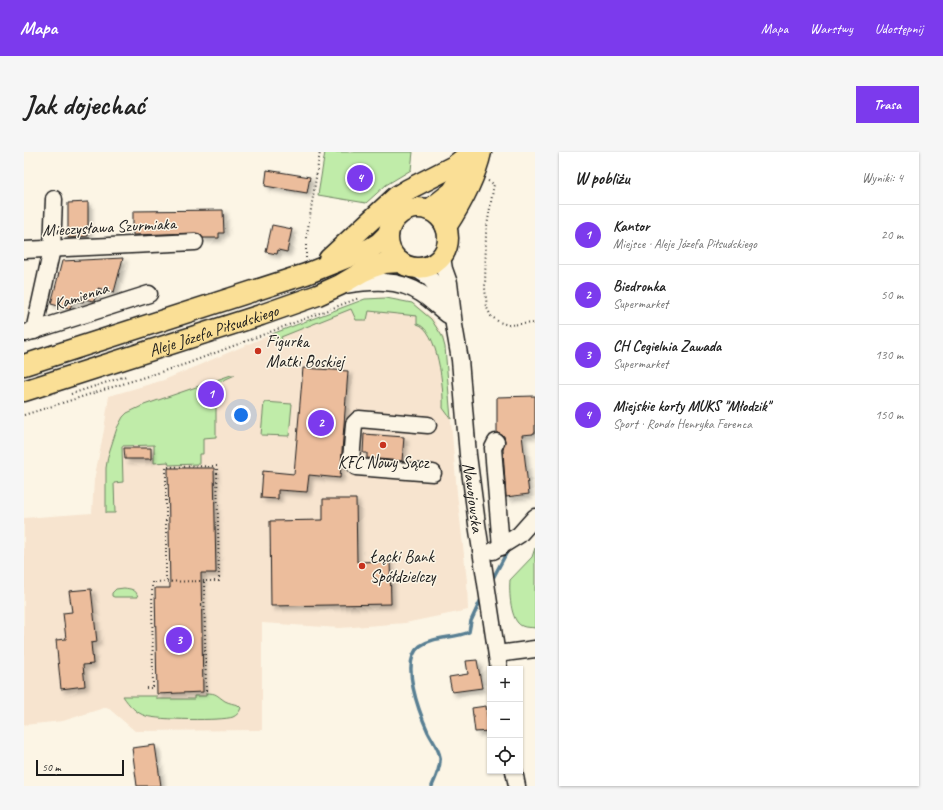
<!DOCTYPE html>
<html lang="pl">
<head>
<meta charset="utf-8">
<style>
	body { margin:0; font-family:Caveat,sans-serif; background:#f6f6f6; color:#222 }
	.controls { position:absolute; right:12px; bottom:12px; display:grid; overflow:hidden; border-radius:0px; box-shadow:0 1px 3px #0004 }
	.controls button { width:36px; height:36px; display:grid; place-items:center; padding:0; border:0; border-bottom:1px solid #e0e0e0; background:#fff; color:#222; font:20px sans-serif }
	.scale { position:absolute; left:12px; bottom:10px; width:88px; box-sizing:border-box; padding-left:4px; border:2px solid #1c1c1c; border-top:0; font-size:11px; line-height:14px; white-space:nowrap; color:#1c1c1c; -webkit-text-stroke:3px #fcf5e5; paint-order:stroke }
	.you { position:absolute; left:217px; top:263px; width:14px; height:14px; margin:-10px; border:3px solid #fff; border-radius:50%; background:#1a73e8; box-shadow:0 0 0 6px #1a73e833 }
	.badge { display:grid; place-items:center; width:26px; height:26px; border-radius:50%; background:#7c3aed; color:#fff; font-size:13px; font-weight:700 }
	.pin { position:absolute; translate:-50% -50%; border:2px solid #fff; box-shadow:0 1px 4px #0006 }
	.list { margin:0; padding:0; list-style:none }
	h2 { display:flex; justify-content:space-between; align-items:center; height:52px; margin:0; padding:0 16px; font-size:17px }
	h2 small { font-size:13px; font-weight:400; color:#767676 }
	.list li { display:grid; grid-template-columns:26px 1fr auto; gap:12px; align-items:center; box-sizing:border-box; height:60px; padding:0 16px; border-top:1px solid #e0e0e0 }
	.list b { display:block; font-size:15px; white-space:nowrap }
	.list p { margin:0; font-size:13px; white-space:nowrap; color:#767676 }
	.list em { font-size:13px; font-style:normal; color:#767676 }
	.icon { flex:none; width:22px; height:22px; fill:none; stroke:currentColor; stroke-width:2; stroke-linecap:round; stroke-linejoin:round }
	.map { position:relative; flex:none; width:511px; height:634px; overflow:hidden; border-radius:0px }
	header { display:flex; align-items:center; gap:24px; box-sizing:border-box; height:56px; padding:0 20px; background:#7c3aed; color:#fff }
	header strong { font-size:19px }
	nav { display:flex; gap:22px; margin-inline-start:auto; font-size:14px }
	.intro { display:flex; align-items:center; justify-content:space-between; box-sizing:border-box; height:96px; padding:0 24px }
	h1 { margin:0; font-size:28px }
	.button { padding:10px 18px; border-radius:0px; background:#7c3aed; color:#fff; font-size:14px; font-weight:700 }
	main { display:flex; gap:24px; padding:0 24px }
	aside { flex:1; background:#fff; border-radius:0px; box-shadow:0 1px 3px #0004 }
	.map>svg:first-child { display:block }
</style>
</head>
<body>
<header>
<strong>Mapa</strong>
<nav><a>Mapa</a><a>Warstwy</a><a>Udostępnij</a></nav>
</header>
<div class="intro"><h1>Jak dojechać</h1><a class="button">Trasa</a></div>
<main>
<div class="map">
<svg width="511" height="634" viewBox="0 0 511 634">
	<defs>
		<filter id="shadow"><feDropShadow dx="3.5" dy="3.5" stdDeviation="2" flood-color="#0004"/></filter>
	</defs>
	<rect width="100%" height="100%" fill="#fcf5e5"/>
	<filter id="ink" filterUnits="userSpaceOnUse"><feTurbulence type="fractalNoise" baseFrequency=".025" numOctaves="2"/><feDisplacementMap in="SourceGraphic" scale="8" xChannelSelector="R" yChannelSelector="G"/><feConvolveMatrix kernelMatrix="1 2 1 2 8 2 1 2 1" color-interpolation-filters="sRGB"/></filter>
	<g filter="url(#ink)">
		<path fill="#f7e4cf" d="M356 145 389 151 409 166 420 186 433 341 443 429 444 458 381 471 316 476 238 471V578L111 579 83 555 39 569 0 573V366L68 361 70 328 80 278 85 244 140 228 248 182 325 153Z"/>
		<path fill="#c0eca9" stroke="#6e8462" d="M301 0H389L387 18 362 33 342 51 294 43Z
			M362 146 388 151 407 167 418 184 421 195 427 267 419 256C420 237 414 177 393 172V164L345 159 343 168H332L327 157 257 185 260 193H254L250 188 248 182 341 147Z
			M207 223H211L193 231 191 236H180V249H192V285L179 286V302H175V312L145 313 144 310 130 311V293L98 294 99 330 90 331 91 361H82V316L84 304 93 276 99 265 103 261 120 253Z
			M240 250 268 252 265 284 237 283Z
			M511 396V476C507 475 502 476 498 474 486 469 485 439 486 428L508 405Z
			M100 436C107 437 112 437 114 445H90L88 444V441L92 437Z
			M182 541C193 541 192 543 201 549 205 551 210 552 214 553L217 556C215 561 213 563 209 565 198 569 133 568 122 564 112 561 105 553 99 544H133V547H170V544H182Z"/>
		<g fill="none" stroke-linecap="round" stroke-linejoin="round">
			<path stroke="#597f93" stroke-width="3.5" d="M468 428 484 398
				M408 634C412 625 417 614 416 605 415 597 408 588 404 580 396 562 375 509 396 494 410 484 429 487 445 480L447 469 458 445"/>
		</g>
		<path fill="#ecbd9c" stroke="#1c1c1c" filter="url(#shadow)" d="M243 18 286 25 283 41 241 34Z
			M64 50V84L44 86V51Z
			M199 58 200 81H195V86H179L176 82 171 81 109 83V59Z
			M248 73 268 77 263 100 254 98 253 102 242 100Z
			M99 106 90 140 74 136 70 149 60 147 59 150 49 148 46 157 27 152 38 109Z
			M279 216 324 219 316 326 285 323 283 340 254 338V347L237 346 239 319 270 322Z
			M182 236 192 237V248H182Z
			M511 244V281H509V282L498 283 505 342 482 345 479 298 481 289 480 284 473 281V245Z
			M340 282 380 285 378 309 343 306V301H339Z
			M100 296H127V307H101Z
			M144 316H190L192 421H177L179 540 133 542 131 436H146Z
			M299 347H332L333 410 366 409 367 452 247 454 246 369 299 368Z
			M67 437 73 490 67 491 69 512 59 513 61 534 37 537 32 488 42 487 39 461 48 460 45 439Z
			M453 508 458 536 428 540 425 525 444 522 442 509Z
			M462 554 465 579 451 580 448 556Z
			M131 593 137 634H113L108 596Z"/>
		<g fill="none" stroke-linecap="round" stroke-linejoin="round">
			<g stroke="#1c1c1c" stroke-width="19">
				<g id="minor">
					<path d="M0 98 171 90"/>
					<path id="s1" d="M418 105 420 117 425 131 430 173 436 208 444 303 453 372 475 517"/>
					<path d="M390 116C413 127 415 139 423 161"/>
					<path d="M320 133C347 129 374 126 398 142 407 148 415 156 424 163"/>
					<path d="M10 179 28 97 30 47"/>
					<path d="M2 181 125 142"/>
					<path d="M404 273 335 267 330 272 327 309 332 315 409 321"/>
					<path d="M472 290 469 296 477 395"/>
					<path d="M469 399 495 383 511 365"/>
					<path d="M473 502 511 497"/>
					<path d="M490 619 493 634"/>
				</g>
			</g>
			<g stroke="#1c1c1c" stroke-width="23">
				<g id="major">
					<circle cx="394" cy="86" r="30"/>
					<path d="M405 58 428 40 441 21"/>
					<path d="M422 75C437 52 451 27 457 0"/>
					<path d="M305 107 373 44 383 38 430 14 448 0"/>
					<path d="M0 213 282 122 347 96 355 91 364 82"/>
					<path id="s2" d="M0 239 237 163 294 143 316 133 338 120 349 115 361 111 376 110"/>
				</g>
			</g>
			<path stroke="#1c1c1c" stroke-width="2" stroke-dasharray="1 3" stroke-linecap="butt" d="M464 29 470 32 462 80 461 136 463 156 467 164 475 170 484 173 511 171
				M282 106V89L296 0
				M47 242 102 224
				M0 263 162 212 335 146
				M142 429V315L193 314 195 429H180L182 539
				M122 536H129L128 430 180 429"/>
			<use href="#minor" stroke="#fcf5e5" stroke-width="16"/>
			<use href="#major" stroke="#fadf96" stroke-width="20"/>
		</g>
	</g>
	<g fill="#c8321e" stroke="#fcf5e5" stroke-width="1.5">
		<circle cx="234" cy="199" r="4"/>
		<circle cx="359" cy="293" r="4"/>
		<circle cx="338" cy="414" r="4"/>
	</g>
	<g text-anchor="middle" dominant-baseline="central" stroke-width="3" stroke-linejoin="round" paint-order="stroke">
		<g font-size="17" fill="#1c1c1c" stroke="#fcf5e5">
			<text transform="translate(85 75) rotate(-3)">Mieczysława Szurmiaka</text>
			<text transform="translate(57 144) rotate(-18)">Kamienna</text>
			<text stroke="none"><textPath href="#s2" startOffset="199">Aleje Józefa Piłsudskiego</textPath></text>
			<text stroke="none"><textPath href="#s1" startOffset="243">Nawojowska</textPath></text>
		</g>
		<g font-size="17" fill="#1c1c1c" stroke="#fcf5e5" text-anchor="start">
			<text x="242" y="189">Figurka<tspan x="242" dy="20">Matki Boskiej</tspan></text>
			<text x="359" y="310" text-anchor="middle">KFC Nowy Sącz</text>
			<text x="346" y="404">Łącki Bank<tspan x="346" dy="20">Spółdzielczy</tspan></text>
		</g>
	</g>
</svg>
<div class="controls">
<button>+</button>
<button>−</button>
<button><svg class="icon" aria-label="locate" viewBox="0 0 24 24"><circle cx="12" cy="12" r="6"/><path d="M12 2v4M12 18v4M2 12h4M18 12h4"/></svg></button>
</div>
<div class="scale">50 m</div>
<div class="you"></div>
<div class="pin badge" style="left:187px;top:242px">1</div>
<div class="pin badge" style="left:297px;top:271px">2</div>
<div class="pin badge" style="left:155px;top:488px">3</div>
<div class="pin badge" style="left:336px;top:26px">4</div>
</div>
<aside>
<h2>W pobliżu<small>Wyniki: 4</small></h2>
<ul class="list">
<li><span class="badge">1</span><div><b>Kantor</b><p>Miejsce · Aleje Józefa Piłsudskiego</p></div><em>20 m</em></li>
<li><span class="badge">2</span><div><b>Biedronka</b><p>Supermarket</p></div><em>50 m</em></li>
<li><span class="badge">3</span><div><b>CH Cegielnia Zawada</b><p>Supermarket</p></div><em>130 m</em></li>
<li><span class="badge">4</span><div><b>Miejskie korty MUKS &quot;Młodzik&quot;</b><p>Sport · Rondo Henryka Ferenca</p></div><em>150 m</em></li>
</ul>
</aside>
</main>
</body>
</html>
